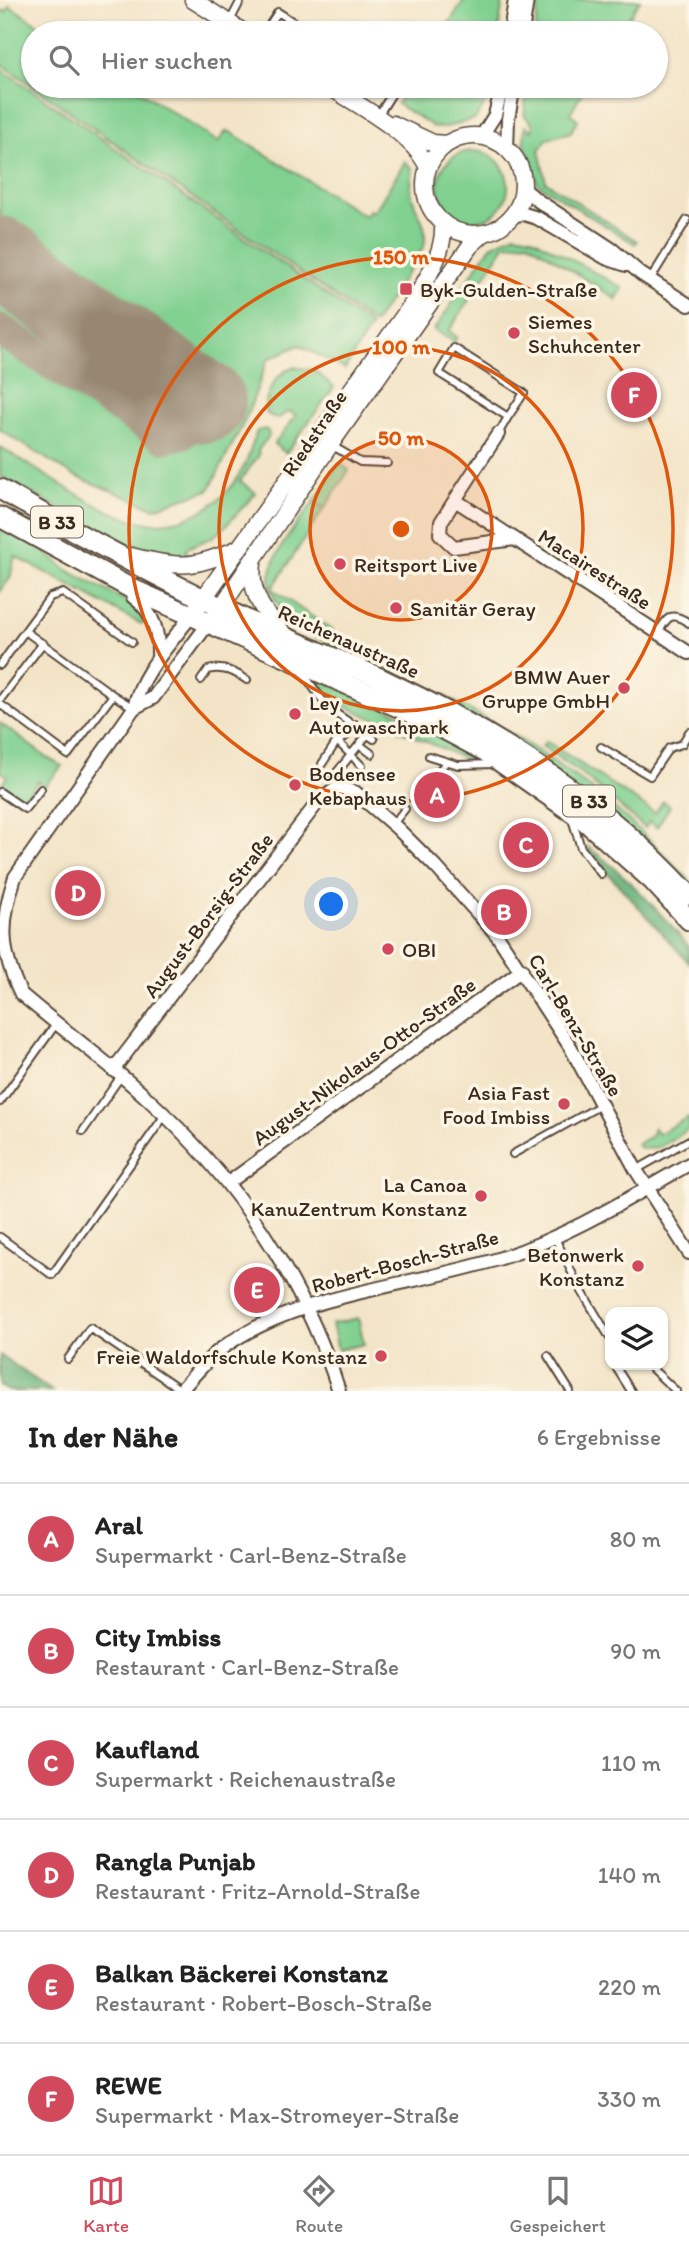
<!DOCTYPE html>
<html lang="de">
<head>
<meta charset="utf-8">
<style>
	body { margin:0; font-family:Itim,sans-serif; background:#f6f6f6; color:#222 }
	.controls { position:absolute; right:21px; bottom:21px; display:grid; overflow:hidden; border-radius:14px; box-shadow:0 2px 5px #0004 }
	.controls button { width:63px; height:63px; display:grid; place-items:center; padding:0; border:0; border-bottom:2px solid #e0e0e0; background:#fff; color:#222; font:35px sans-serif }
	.you { position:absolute; left:332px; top:905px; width:24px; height:24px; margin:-18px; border:5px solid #fff; border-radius:50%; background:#1a73e8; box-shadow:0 0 0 10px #1a73e833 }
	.badge { display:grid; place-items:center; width:46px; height:46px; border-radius:50%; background:#d1495b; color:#fff; font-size:23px; font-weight:700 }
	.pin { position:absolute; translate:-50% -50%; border:4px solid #fff; box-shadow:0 2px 7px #0006 }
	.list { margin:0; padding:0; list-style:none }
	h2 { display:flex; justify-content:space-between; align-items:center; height:91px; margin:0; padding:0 28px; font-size:30px }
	h2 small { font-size:23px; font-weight:400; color:#767676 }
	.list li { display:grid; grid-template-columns:46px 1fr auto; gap:21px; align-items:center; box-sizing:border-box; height:112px; padding:0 28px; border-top:2px solid #e0e0e0 }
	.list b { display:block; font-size:26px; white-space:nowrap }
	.list p { margin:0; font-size:23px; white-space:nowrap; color:#767676 }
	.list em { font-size:23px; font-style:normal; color:#767676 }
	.icon { flex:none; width:38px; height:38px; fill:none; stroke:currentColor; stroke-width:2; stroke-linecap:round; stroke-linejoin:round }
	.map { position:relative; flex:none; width:689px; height:1391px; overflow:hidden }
	.search { position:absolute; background:#fff; box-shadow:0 2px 5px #0004; left:21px; right:21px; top:21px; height:77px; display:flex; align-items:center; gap:18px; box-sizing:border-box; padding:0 24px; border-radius:38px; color:#767676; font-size:26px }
	.sheet { height:763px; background:#fff }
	nav { display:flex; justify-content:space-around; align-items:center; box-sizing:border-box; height:98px; border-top:2px solid #e0e0e0; background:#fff; font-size:19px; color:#767676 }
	nav a { display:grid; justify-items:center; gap:4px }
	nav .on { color:#d1495b }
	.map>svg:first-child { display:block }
</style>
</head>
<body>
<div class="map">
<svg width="689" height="1391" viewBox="0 0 689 1391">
	<rect width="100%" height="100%" fill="#fcf5e5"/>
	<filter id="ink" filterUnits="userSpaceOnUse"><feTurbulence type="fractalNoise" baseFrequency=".0143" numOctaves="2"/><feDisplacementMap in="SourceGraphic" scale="14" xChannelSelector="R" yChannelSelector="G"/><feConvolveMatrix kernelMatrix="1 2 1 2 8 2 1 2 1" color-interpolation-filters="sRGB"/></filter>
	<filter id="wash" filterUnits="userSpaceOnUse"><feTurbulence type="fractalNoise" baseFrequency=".00686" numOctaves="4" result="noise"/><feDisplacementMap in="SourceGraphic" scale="28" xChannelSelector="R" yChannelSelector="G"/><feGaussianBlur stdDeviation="1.57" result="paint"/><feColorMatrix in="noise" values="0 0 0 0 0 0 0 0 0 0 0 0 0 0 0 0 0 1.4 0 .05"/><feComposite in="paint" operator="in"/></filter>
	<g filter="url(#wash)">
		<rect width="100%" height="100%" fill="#f3e4c7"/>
		<path fill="#80d090" stroke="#5e7d57" stroke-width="2" d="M464 0H503L498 33H443Z
			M539 0H640L619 33H535Z
			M10 6 51 33H33V86H132L218 142 226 131 230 132 365 216 370 210 374 212 405 162 413 169C412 177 410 185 411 192 415 215 429 220 424 246L374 324 0 63V9L6 12Z
			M0 68 371 326 345 369 299 345 268 359 246 418 209 490 154 508 75 476 0 430Z
			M409 86H489L482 109 475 119 443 128 434 127 397 104Z
			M528 86H586L570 113 578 120 571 132 547 139 539 150 546 182 637 241 635 244 538 184 524 142 525 126 532 131 533 124 524 115Z
			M438 186a35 35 0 1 1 70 0a35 35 0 1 1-70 0Z
			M515 234 531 237 623 288 616 299 528 242 505 245 449 331 457 337 454 342 434 330 491 246Z
			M293 367 314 370 334 387 286 453 274 444 296 416 289 411 277 419 266 413C263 394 276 374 293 367Z
			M264 429 268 431 269 436 258 450 259 455 240 481 256 493 222 530 211 538 187 548 185 560 144 554 0 476V447C38 469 97 512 138 521 175 529 215 511 236 480 247 464 251 448 257 431Z
			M340 463 349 470 325 508 314 501Z
			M313 503 323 510 272 589 333 631 332 634C317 627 300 622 287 612 244 581 293 531 313 503Z
			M0 526 41 549 67 570 132 604 148 621 141 624 15 556 10 578 0 592Z
			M263 599C274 604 280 616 292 622 393 669 497 717 586 785 623 813 656 846 689 879V884L409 684 376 664 287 624 279 618Z
			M315 677 397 713 481 759 468 760 326 698Z
			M0 723 46 757 62 766 45 786 38 781 25 797 13 796 0 787 7 776 0 771Z
			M546 741 655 813 663 801 670 806 657 827 649 822 645 828 582 774 542 746Z
			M689 1117V1129C674 1138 657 1154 639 1147L637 1144 651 1136 654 1128 658 1134Z
			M358 1318 364 1344 338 1350 332 1324Z"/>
		<path fill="#68b27a" stroke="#526e4c" stroke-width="2" d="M588 847C626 874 659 911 689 947V963L604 869 602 870 592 859Z
			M0 1355 52 1391H9L0 1386Z"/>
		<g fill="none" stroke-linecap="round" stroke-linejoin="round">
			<path stroke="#978772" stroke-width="33" d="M0 330 164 437 182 433 205 402"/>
			<path stroke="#978772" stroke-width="82" d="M0 257 205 402"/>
		</g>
	</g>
	<g filter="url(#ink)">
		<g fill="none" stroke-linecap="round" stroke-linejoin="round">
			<g stroke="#574637" stroke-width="10">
				<path id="service" d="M229 23 241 0
					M264 33 278 12 310 33
					M378 116 396 87 393 86
					M650 280 687 220
					M498 434 508 417 439 373 454 348 524 393 508 417
					M331 445 360 462 387 463
					M658 633C668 616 671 611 689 623
					M0 665 50 597 63 593 132 642
					M303 673 328 708 374 739
					M201 680 208 670C223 666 235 672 247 680
					M113 695 134 708
					M0 700 43 643
					M0 704 68 755 113 695 25 631
					M337 741 362 766
					M360 745 372 754
					M601 747 650 776 669 748 682 744 689 732
					M429 756 458 765 494 764
					M322 764 337 741 345 737 355 724
					M439 771 446 762
					M333 777 367 735
					M0 792 25 809 41 789
					M572 819 581 848 601 874
					M393 824 405 809
					M497 935 507 926
					M0 1102 56 1024
					M83 1131 121 1076
					M513 1154 601 1105
					M636 1170 689 1140
					M0 1237 52 1275 165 1115
					M555 1238 578 1285 610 1338
					M548 1356 570 1391
					M68 1359 90 1328 181 1390
					M648 1365 676 1391
					M617 1369 631 1391"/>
			</g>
			<g stroke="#574637" stroke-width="16">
				<path id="minor" d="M510 33 515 0
					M522 33 527 0
					M481 137 495 115 502 86
					M507 150 508 119 514 86
					M523 188 537 200 613 250 641 274 689 305
					M513 215 524 214 537 218 606 258 626 265
					M455 500 498 434
					M515 539 454 547 440 534 441 522 455 500 689 653
					M133 592V597C155 613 159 633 158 659
					M191 616C170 644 141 673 134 708L15 877C0 922 0 951 21 994 63 1030 108 1062 148 1099 236 1179 303 1278 339 1391
					M134 708 153 698 208 624
					M113 1070 318 802 337 788 355 792 397 828 436 867 497 935 571 1048 636 1170 689 1253
					M228 1183 522 970
					M180 1391C193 1377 205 1361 221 1349 296 1293 411 1287 498 1259 565 1238 628 1199 689 1164"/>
			</g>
			<g stroke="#574637" stroke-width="19">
				<path id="tertiary" d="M193 0 245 33
					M328 86C357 104 415 135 428 168
					M393 124 433 143 447 144
					M425 185a49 49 0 1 1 98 0a49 49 0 1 1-98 0Z
					M131 556C178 568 192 569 237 549
					M253 563C249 596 265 614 287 637
					M216 615 330 445 470 246 483 234
					M191 616 413 303C426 279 445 253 443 224"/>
			</g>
			<g stroke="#574637" stroke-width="23">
				<path id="primary" d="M0 489C82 537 167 582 253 623 296 643 341 660 384 680 500 735 601 799 689 895
					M0 517 132 589 423 718 485 751 585 821 653 881 689 920"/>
			</g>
			<use href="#service" stroke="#fff" stroke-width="6"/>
			<use href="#minor" stroke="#fff" stroke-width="12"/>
			<use href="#tertiary" stroke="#fff" stroke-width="16"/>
			<use href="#primary" stroke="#fff" stroke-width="19"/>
		</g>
	</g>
	<circle cx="401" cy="529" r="91" fill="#df570d" fill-opacity=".12"/>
	<g fill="none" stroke="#df570d" stroke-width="3.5">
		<circle cx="401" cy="529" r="91"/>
		<circle cx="401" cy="529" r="182"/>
		<circle cx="401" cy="529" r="272"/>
	</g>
	<g fill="#d1495b" stroke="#fcf5e5" stroke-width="2.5">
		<rect x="399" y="282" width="14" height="14" rx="3.5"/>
		<circle cx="514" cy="333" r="7"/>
		<circle cx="340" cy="564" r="7"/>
		<circle cx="396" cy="608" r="7"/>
		<circle cx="624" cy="688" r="7"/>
		<circle cx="295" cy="714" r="7"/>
		<circle cx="295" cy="785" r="7"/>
		<circle cx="388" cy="949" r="7"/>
		<circle cx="564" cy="1104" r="7"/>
		<circle cx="481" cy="1196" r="7"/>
		<circle cx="638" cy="1266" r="7"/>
		<circle cx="381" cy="1356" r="7"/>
	</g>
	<g text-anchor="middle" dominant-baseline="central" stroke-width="7" stroke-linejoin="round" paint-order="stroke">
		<g fill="#fcf5e5" stroke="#75675a" stroke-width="2">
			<rect x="31" y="506.5" width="52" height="31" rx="5"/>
			<rect x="563" y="785.5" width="52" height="31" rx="5"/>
		</g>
		<g font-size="19" font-weight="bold" fill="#3b2a1e">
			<text x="57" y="522">B 33</text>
			<text x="589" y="801">B 33</text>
		</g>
		<g font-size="21" fill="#3b2a1e" stroke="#fcf5e5" text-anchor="start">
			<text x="420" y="289">Byk-Gulden-Straße</text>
			<text x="528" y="321">Siemes<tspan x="528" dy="24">Schuhcenter</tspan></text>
			<text x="354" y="564">Reitsport Live</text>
			<text x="410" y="608">Sanitär Geray</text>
			<text x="610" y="676" text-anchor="end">BMW Auer<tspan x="610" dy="24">Gruppe GmbH</tspan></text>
			<text x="309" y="702">Ley<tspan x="309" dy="24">Autowaschpark</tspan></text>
			<text x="309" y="773">Bodensee<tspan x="309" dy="24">Kebaphaus</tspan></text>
			<text x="402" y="949">OBI</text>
			<text x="550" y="1092" text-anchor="end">Asia Fast<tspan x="550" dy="24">Food Imbiss</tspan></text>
			<text x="467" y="1184" text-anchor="end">La Canoa<tspan x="467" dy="24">KanuZentrum Konstanz</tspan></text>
			<text x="624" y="1254" text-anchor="end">Betonwerk<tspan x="624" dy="24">Konstanz</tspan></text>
			<text x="367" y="1356" text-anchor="end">Freie Waldorfschule Konstanz</text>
		</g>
		<g font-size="21" fill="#3b2a1e" stroke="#fcf5e5">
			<text transform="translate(314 433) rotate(-56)">Riedstraße</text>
			<text transform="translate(595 569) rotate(33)">Macairestraße</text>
			<text transform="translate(349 641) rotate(24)">Reichenaustraße</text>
			<text transform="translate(208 915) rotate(-53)">August-Borsig-Straße</text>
			<text transform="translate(576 1025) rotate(59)">Carl-Benz-Straße</text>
			<text transform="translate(364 1061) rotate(-36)">August-Nikolaus-Otto-Straße</text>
			<text transform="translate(405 1261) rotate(-15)">Robert-Bosch-Straße</text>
		</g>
	</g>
	<circle cx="401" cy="529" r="10" fill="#df570d" stroke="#fcf5e5" stroke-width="3.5"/>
	<g font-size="21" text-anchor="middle" font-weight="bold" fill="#df570d" stroke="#fcf5e5" stroke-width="7" stroke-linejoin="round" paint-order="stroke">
		<text x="401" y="264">150 m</text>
		<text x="401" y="354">100 m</text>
		<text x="401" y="445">50 m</text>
	</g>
</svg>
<div class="controls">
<button><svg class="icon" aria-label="layers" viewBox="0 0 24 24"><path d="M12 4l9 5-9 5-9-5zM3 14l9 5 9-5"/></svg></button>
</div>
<div class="you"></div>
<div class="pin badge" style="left:437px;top:795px">A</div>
<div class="pin badge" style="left:504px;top:912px">B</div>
<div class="pin badge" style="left:526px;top:845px">C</div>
<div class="pin badge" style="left:78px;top:893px">D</div>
<div class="pin badge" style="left:257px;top:1290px">E</div>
<div class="pin badge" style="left:634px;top:395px">F</div>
<div class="search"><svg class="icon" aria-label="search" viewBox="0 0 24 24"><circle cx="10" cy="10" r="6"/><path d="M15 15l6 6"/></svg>Hier suchen</div>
</div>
<section class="sheet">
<h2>In der Nähe<small>6 Ergebnisse</small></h2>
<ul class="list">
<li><span class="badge">A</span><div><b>Aral</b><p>Supermarkt · Carl-Benz-Straße</p></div><em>80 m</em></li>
<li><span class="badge">B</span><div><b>City Imbiss</b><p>Restaurant · Carl-Benz-Straße</p></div><em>90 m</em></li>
<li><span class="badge">C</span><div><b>Kaufland</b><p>Supermarkt · Reichenaustraße</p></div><em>110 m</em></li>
<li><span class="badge">D</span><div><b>Rangla Punjab</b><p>Restaurant · Fritz-Arnold-Straße</p></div><em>140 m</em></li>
<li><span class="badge">E</span><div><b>Balkan Bäckerei Konstanz</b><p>Restaurant · Robert-Bosch-Straße</p></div><em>220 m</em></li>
<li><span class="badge">F</span><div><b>REWE</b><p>Supermarkt · Max-Stromeyer-Straße</p></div><em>330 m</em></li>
</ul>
</section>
<nav>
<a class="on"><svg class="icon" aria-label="map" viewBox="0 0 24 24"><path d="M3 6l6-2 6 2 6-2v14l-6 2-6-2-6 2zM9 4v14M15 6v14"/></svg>Karte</a>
<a><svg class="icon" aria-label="directions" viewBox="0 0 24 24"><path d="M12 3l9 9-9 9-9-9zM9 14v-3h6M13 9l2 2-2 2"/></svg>Route</a>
<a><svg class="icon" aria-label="saved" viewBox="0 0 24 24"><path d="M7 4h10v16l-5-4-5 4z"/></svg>Gespeichert</a>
</nav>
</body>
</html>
